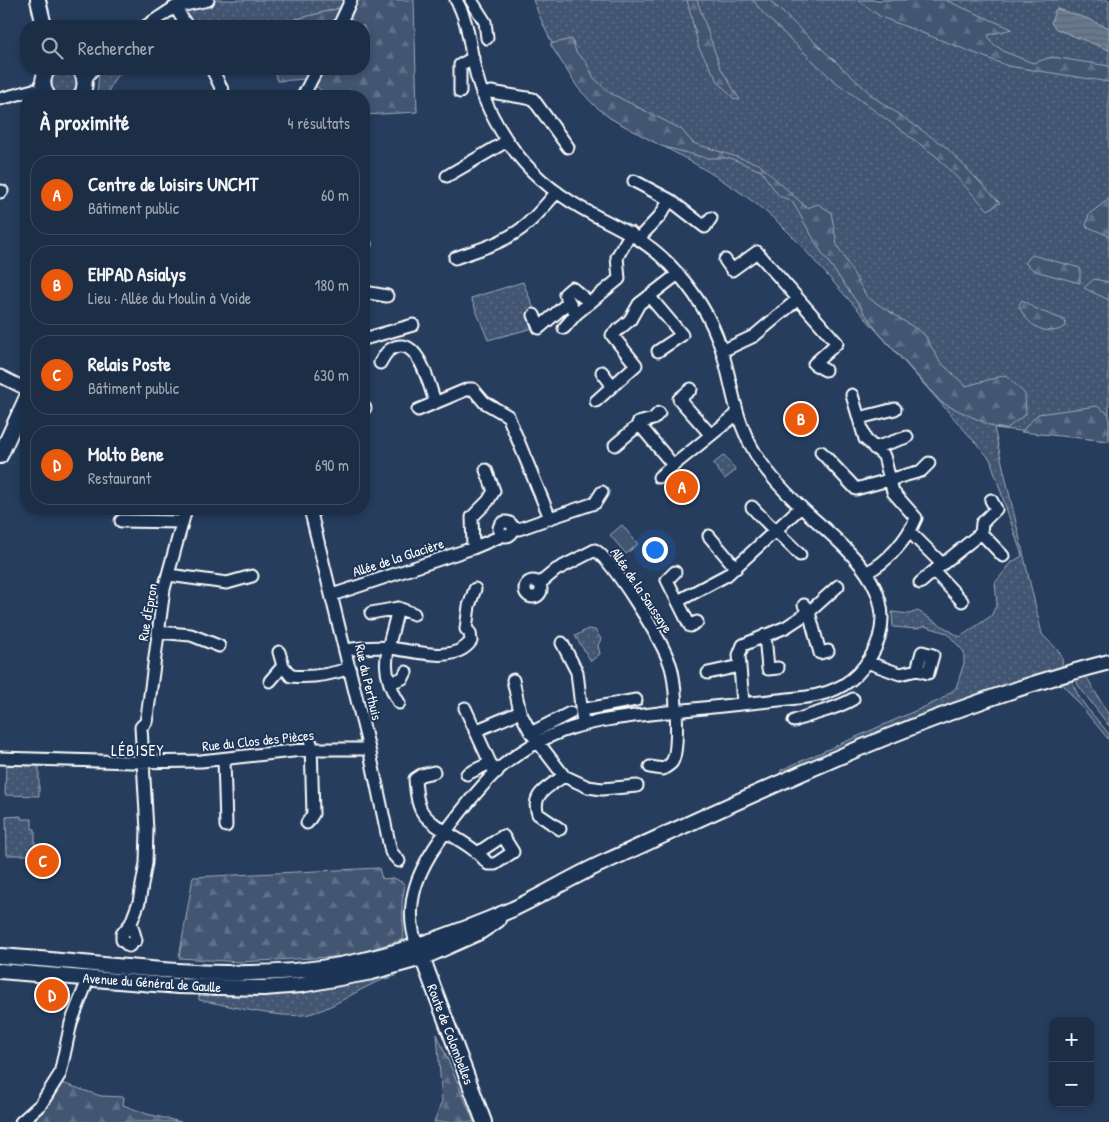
<!DOCTYPE html>
<html lang="fr">
<head>
<meta charset="utf-8">
<style>
	body { margin:0; font-family:"Patrick Hand",sans-serif; background:#293a51; color:#f1f3f6 }
	.controls { position:absolute; right:15px; bottom:15px; display:grid; overflow:hidden; border-radius:10px; box-shadow:0 2px 8px #0003 }
	.controls button { width:45px; height:45px; display:grid; place-items:center; padding:0; border:0; border-bottom:1px solid #3a4a5f; background:#1c2e46; color:#f1f3f6; font:25px sans-serif }
	.you { position:absolute; left:654px; top:549px; width:18px; height:18px; margin:-12px; border:4px solid #fff; border-radius:50%; background:#1a73e8; box-shadow:0 0 0 8px #1a73e833 }
	.badge { display:grid; place-items:center; width:32px; height:32px; border-radius:50%; background:#ea580c; color:#fff; font-size:16px; font-weight:700 }
	.pin { position:absolute; translate:-50% -50%; border:2px solid #fff; box-shadow:0 1px 5px #0006 }
	.list { margin:0; padding:0; list-style:none }
	h2 { display:flex; justify-content:space-between; align-items:center; height:65px; margin:0; padding:0 20px; font-size:21px }
	h2 small { font-size:16px; font-weight:400; color:#a0a8b3 }
	.list li { display:grid; grid-template-columns:32px 1fr auto; gap:15px; align-items:center; box-sizing:border-box; height:80px; margin:0 10px 10px; padding:0 10px; border:1px solid #3a4a5f; border-radius:20px }
	.list b { display:block; font-size:19px; white-space:nowrap }
	.list p { margin:0; font-size:16px; white-space:nowrap; color:#a0a8b3 }
	.list em { font-size:16px; font-style:normal; color:#a0a8b3 }
	.icon { flex:none; width:28px; height:28px; fill:none; stroke:currentColor; stroke-width:2; stroke-linecap:round; stroke-linejoin:round }
	.map { position:relative; flex:none; width:1109px; height:1122px; overflow:hidden }
	.search { position:absolute; background:#1c2e46; box-shadow:0 2px 8px #0003; left:20px; top:20px; width:350px; height:55px; display:flex; align-items:center; gap:12px; box-sizing:border-box; padding:0 18px; border-radius:20px; color:#a0a8b3; font-size:19px }
	.panel { position:absolute; background:#1c2e46; box-shadow:0 2px 8px #0003; left:20px; top:90px; width:350px; height:425px; border-radius:20px }
	.map>svg:first-child { display:block }
</style>
</head>
<body>
<div class="map">
<svg width="1109" height="1122" viewBox="0 0 1109 1122">
	<defs>
		<pattern id="green-dots" width="8" height="8" patternUnits="userSpaceOnUse" patternTransform="scale(1.25)"><rect width="8" height="8" fill="#425672"/><path d="M2 2h.1M6 6h.1" fill="none" stroke="#5e6f87" stroke-width="1.8" stroke-linecap="round"/></pattern>
		<pattern id="forest-firs" width="22" height="20" patternUnits="userSpaceOnUse" patternTransform="scale(1.25)"><rect width="22" height="20" fill="#425672"/><path d="M5 1l3.5 6h-7zM16 11l3.5 6h-7z" fill="#5e6f87"/></pattern>
		<pattern id="water-rules" width="6" height="5" patternUnits="userSpaceOnUse" patternTransform="scale(1.25)"><rect width="6" height="5" fill="#67788e"/><path d="M0 2.5h6" fill="none" stroke="#5a626d"/></pattern>
	</defs>
	<rect width="100%" height="100%" fill="#263d5e"/>
	<filter id="ink" filterUnits="userSpaceOnUse"><feTurbulence type="fractalNoise" baseFrequency=".02" numOctaves="2"/><feDisplacementMap in="SourceGraphic" scale="10" xChannelSelector="R" yChannelSelector="G"/><feConvolveMatrix kernelMatrix="1 2 1 2 8 2 1 2 1" color-interpolation-filters="sRGB"/></filter>
	<g filter="url(#ink)">
		<path fill="url(#green-dots)" stroke="#a0aab8" d="M167 0H346L344 7 269 26H182Z
			M533 0H1109V441L994 428 1042 634C1051 645 1067 652 1061 669L780 776 781 770 940 700 956 688 964 663V652L947 633 924 626 917 629 893 627 892 612 909 614 918 611 960 637 991 616 997 604 995 583 1012 562 1022 556 990 459 797 241C745 185 676 154 610 118 571 87 551 45 533 0Z
			M56 69C70 69 75 68 81 82L75 96 53 95 48 78Z
			M104 69H126L115 78 106 96H97L99 72Z
			M523 282 541 326 488 340 471 298Z
			M724 455 736 470 725 479 713 464Z
			M588 629 595 630 601 639 598 645 600 654 591 661 575 636Z
			M1085 674 1109 716V726L1078 685 1076 678Z
			M1072 680C1077 701 1096 717 1109 734V740L1060 681Z
			M6 765 39 766V796L5 795Z
			M21 816V819H32V829H35V855H7L6 817Z
			M395 971 396 976C365 982 339 1007 309 1014 281 1020 228 1005 199 1000V994L235 995 246 992Z"/>
		<path fill="url(#forest-firs)" stroke="#a0aab8" d="M346 0H414L417 112 364 115V96H329L306 79 277 81 274 69H364V26H269L344 7Z
			M687 0H697L720 67 740 100 734 99 719 83 699 48Z
			M753 0H769L875 98 946 147 1000 203 988 210 936 156 833 80 763 13Z
			M858 0H945L1012 29 988 35 992 43 1005 52 1033 63 1052 57 1109 66V82L1008 66 881 17Z
			M572 39 576 52 586 62 594 78 610 93 681 129 693 143 759 164 807 208 818 204 831 212 837 245 867 297 924 334 940 362 966 386 1006 375 1025 394 1026 414 1006 429 994 427 942 403 878 332 820 250 792 201 779 196 761 171 730 158H706L661 146 610 118 594 105 578 88 550 44Z
			M1108 200 1109 201V236L1086 226 1089 214Z
			M1032 255 1080 268V283L1035 271 1025 263Z
			M1094 279 1109 282V300L1084 288Z
			M1022 300 1038 310 1065 320 1066 326C1047 339 1025 324 1019 305Z
			M1097 406 1109 414V441L1021 432 1038 414Z
			M379 868 382 879 394 878 405 884 402 903 404 939 349 956 240 962 179 958 193 877Z
			M437 1034 474 1122H434L442 1101Z
			M62 1083 101 1096 124 1097 123 1105 147 1114 181 1122H32L47 1108Z"/>
		<path fill="#425672" stroke="#a0aab8" d="M622 525 638 544 626 554 610 535Z"/>
		<path fill="url(#water-rules)" stroke="#a4aebb" d="M1057 9 1083 17 1109 28V50L1056 29 1051 23 1055 10Z"/>
		<g fill="none" stroke-linecap="round" stroke-linejoin="round">
			<g stroke="#fff" stroke-width="15">
				<path id="minor" d="M471 0 485 22 487 38
					M175 7 187 26
					M146 26 175 7 208 0
					M339 26 351 0
					M212 69 225 96
					M85 80 93 69
					M460 92V65L473 58
					M482 94 491 92 533 99 568 147
					M303 96 317 69
					M0 99 33 90
					M447 176 507 141
					M634 181 670 200 705 227 711 218
					M0 192 2 191
					M639 238 659 217 670 200
					M364 244H365
					M455 258C480 249 507 242 527 224 538 215 547 203 557 192
					M725 260 732 270 757 252 837 343 814 364 825 370
					M364 292 387 296
					M649 296 682 335 658 351
					M590 303 572 288 565 294 576 314 619 279 617 257 631 233
					M534 315 539 328 569 302
					M564 328 576 314
					M364 339 413 325
					M722 351 754 336 798 299
					M380 363C385 354 389 347 400 346 420 344 430 387 435 402
					M602 372 612 385
					M0 376 26 389
					M691 389 679 399 710 434
					M852 395 865 439 884 456 893 492 916 518
					M596 401 636 365 612 335 630 320 639 304 678 274
					M364 409 365 408
					M418 410 468 389H473L484 402 508 416 550 518 595 503 602 492
					M659 413 653 419 638 423 673 465
					M859 418 895 409
					M615 445 640 424
					M874 448 907 437
					M821 452 856 489 921 471 929 463
					M659 477 737 414
					M752 507C767 524 784 538 800 555
					M310 509 370 753 391 852 399 861
					M121 521 182 522
					M499 529a7 7 0 1 1 14 0a7 7 0 1 1-14 0Z
					M513 528 519 529 550 518
					M910 532 942 564
					M981 533 1003 556
					M709 536 736 568
					M473 548 472 517 488 501 494 491 486 470
					M675 572 667 580 690 626 697 622
					M867 572C887 563 908 538 916 518
					M169 575 227 583 252 576
					M525 589a8 8 0 1 1 16 0a8 8 0 1 1-16 0Z
					M920 583 934 571
					M539 584 556 570 595 550C614 562 662 641 670 664 676 680 680 749 672 762 670 765 666 767 663 769L650 767
					M332 595 473 548 504 535
					M678 601 727 575 801 507
					M962 601 934 571 981 533 982 523 996 509 991 500
					M804 605 809 612 820 653 828 651
					M398 608 414 614
					M371 613 398 608C390 647 376 665 399 703
					M158 632 191 635 219 646
					M765 635 768 669 778 668
					M562 643 577 672 583 724
					M346 650C359 648 375 646 389 648 413 650 454 665 471 641L470 633 466 629 469 606 475 589
					M279 652 283 666 291 676C312 678 330 675 350 668
					M867 662 900 674 917 670 922 652 933 655 928 673 917 670
					M708 673 740 666
					M513 680 520 712 531 733 564 776 588 787 602 789 637 786
					M270 681 283 666
					M390 683 403 678 406 672
					M743 703 739 655 743 645 786 627 809 612 838 586
					M465 708 492 767 497 772
					M581 710 636 700
					M794 721C813 713 835 710 853 699
					M475 731 520 712
					M531 733 570 713
					M0 758 132 762 201 761 311 749H369
					M224 759 226 826
					M434 772 421 775 415 779C416 789 416 800 421 810 432 830 470 840 488 864H495L513 852 503 836 479 852
					M467 774 490 763
					M307 823 313 814 311 743
					M560 829 538 814C530 794 550 786 564 776
					M131 923 136 940 129 946 122 940V934L131 923 139 902 146 863 147 830 141 727 146 722 148 710 164 589 186 509
					M417 946C402 903 419 868 444 834 461 811 480 786 501 767 557 720 607 720 675 711 719 706 763 702 807 697 835 693 855 682 870 658 909 593 845 548 803 509 785 492 766 473 754 451 733 416 733 384 721 348 711 316 692 288 669 264 647 241 622 229 594 215 565 200 537 180 517 154 496 127 481 98 474 65 469 43 468 20 456 0
					M21 1122 41 1104 60 1074 71 1023 89 977"/>
			</g>
			<g stroke="#fff" stroke-width="18">
				<path id="major" d="M38 0 44 26
					M80 69C86 78 86 87 81 96
					M48 96C41 87 42 78 48 69
					M0 456 26 399
					M419 949 484 1122
					M0 956C112 963 228 985 340 965 399 954 458 933 513 909 545 894 575 875 607 861 770 787 935 707 1109 662
					M0 971 178 986 264 988 301 985 372 972 422 958 480 932 498 920"/>
			</g>
			<use href="#minor" stroke="#1d3557" stroke-width="11"/>
			<use href="#major" stroke="#1d3557" stroke-width="14"/>
		</g>
	</g>
	<g text-anchor="middle" dominant-baseline="central" stroke-width="4" stroke-linejoin="round" paint-order="stroke">
		<g font-size="14" fill="#fff" stroke="#1d3557">
			<text transform="translate(398 557) rotate(-18)">Allée de la Glacière</text>
			<text transform="translate(642 590) rotate(56)">Allée de la Saussaye</text>
			<text transform="translate(147 612) rotate(-80)">Rue d'Epron</text>
			<text transform="translate(369 682) rotate(77)">Rue du Perthuis</text>
			<text transform="translate(258 740) rotate(-6)">Rue du Clos des Pièces</text>
			<text transform="translate(152 982) rotate(4)">Avenue du Général de Gaulle</text>
			<text transform="translate(451 1034) rotate(69)">Route de Colombelles</text>
		</g>
		<g font-size="16" letter-spacing="1" fill="#fff" stroke="#1d3557">
			<text x="138" y="750">LÉBISEY</text>
		</g>
	</g>
</svg>
<div class="controls">
<button>+</button>
<button>−</button>
</div>
<div class="you"></div>
<div class="pin badge" style="left:682px;top:487px">A</div>
<div class="pin badge" style="left:801px;top:419px">B</div>
<div class="pin badge" style="left:43px;top:861px">C</div>
<div class="pin badge" style="left:52px;top:995px">D</div>
<div class="search"><svg class="icon" aria-label="search" viewBox="0 0 24 24"><circle cx="10" cy="10" r="6"/><path d="M15 15l6 6"/></svg>Rechercher</div>
<section class="panel">
<h2>À proximité<small>4 résultats</small></h2>
<ul class="list">
<li><span class="badge">A</span><div><b>Centre de loisirs UNCMT</b><p>Bâtiment public</p></div><em>60 m</em></li>
<li><span class="badge">B</span><div><b>EHPAD Asialys</b><p>Lieu · Allée du Moulin à Voide</p></div><em>180 m</em></li>
<li><span class="badge">C</span><div><b>Relais Poste</b><p>Bâtiment public</p></div><em>630 m</em></li>
<li><span class="badge">D</span><div><b>Molto Bene</b><p>Restaurant</p></div><em>690 m</em></li>
</ul>
</section>
</div>
</body>
</html>
